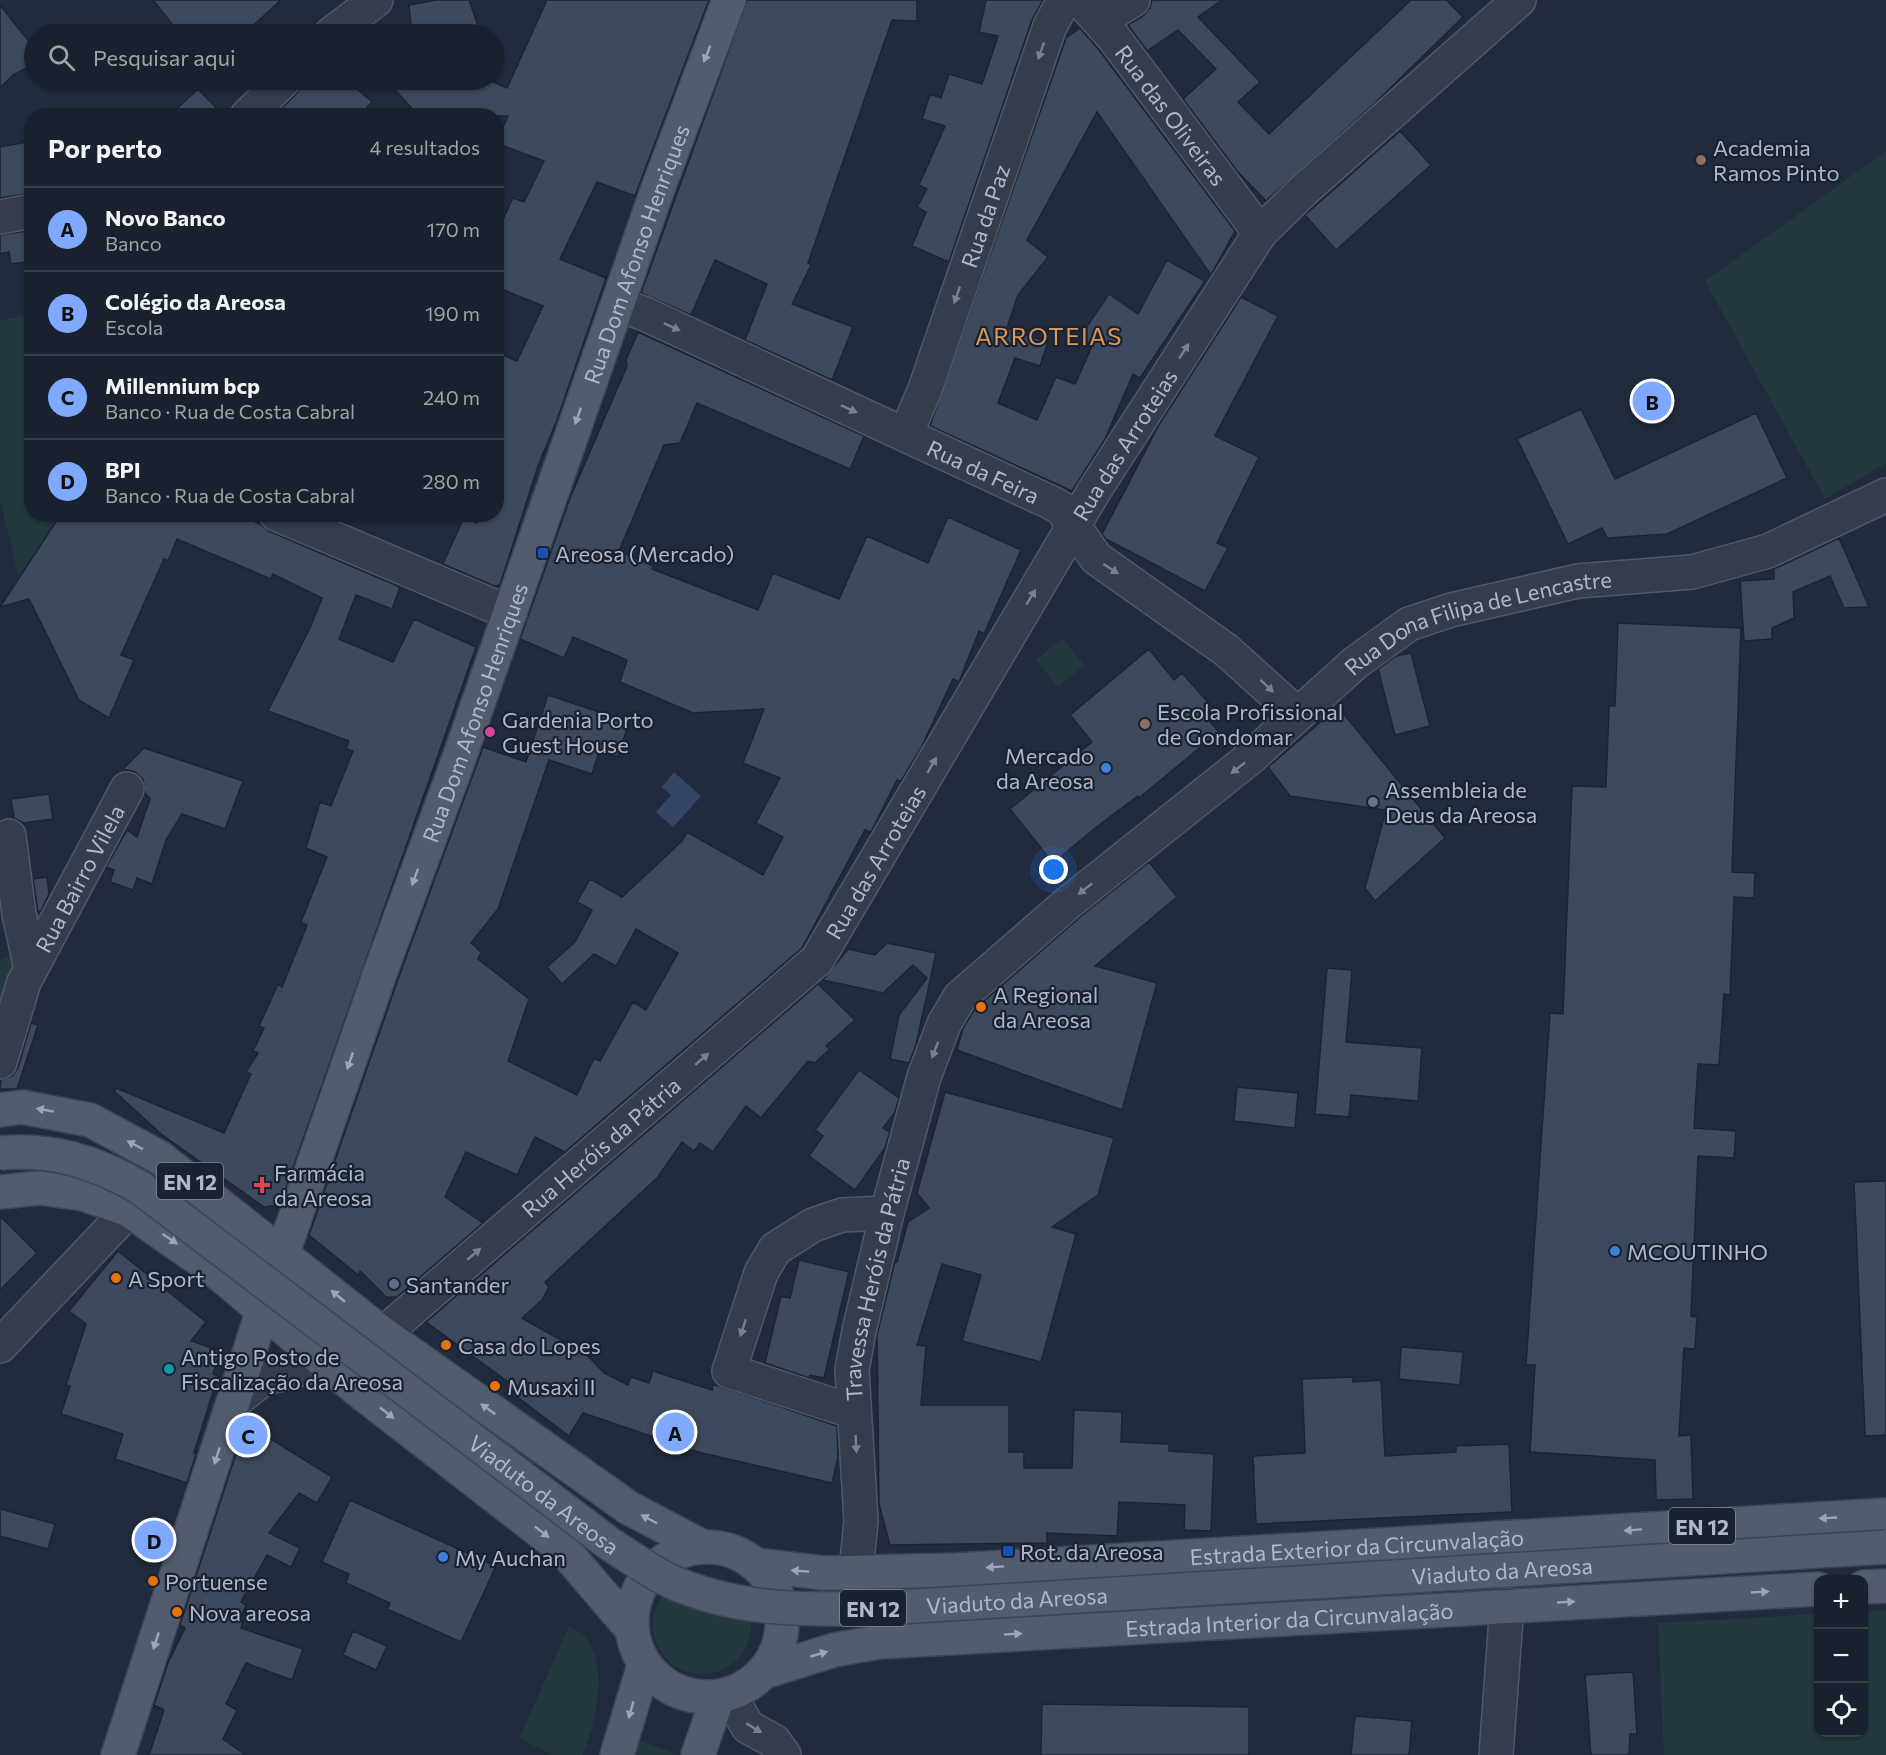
<!DOCTYPE html>
<html lang="pt">
<head>
<meta charset="utf-8">
<style>
	body { margin:0; font-family:Commissioner,sans-serif; background:#222836; color:#f1f3f6 }
	.controls { position:absolute; right:18px; bottom:18px; display:grid; overflow:hidden; border-radius:12px; box-shadow:0 2px 4px #0004 }
	.controls button { width:54px; height:54px; display:grid; place-items:center; padding:0; border:0; border-bottom:2px solid #373e4a; background:#19202e; color:#f1f3f6; font:30px sans-serif }
	.you { position:absolute; left:1054px; top:870px; width:21px; height:21px; margin:-15px; border:4px solid #fff; border-radius:50%; background:#1a73e8; box-shadow:0 0 0 9px #1a73e833 }
	.badge { display:grid; place-items:center; width:39px; height:39px; border-radius:50%; background:#7fa9ff; color:#111; font-size:20px; font-weight:700 }
	.pin { position:absolute; translate:-50% -50%; border:3px solid #fff; box-shadow:0 2px 6px #0006 }
	.list { margin:0; padding:0; list-style:none }
	h2 { display:flex; justify-content:space-between; align-items:center; height:78px; margin:0; padding:0 24px; font-size:26px }
	h2 small { font-size:20px; font-weight:400; color:#9fa3aa }
	.list li { display:grid; grid-template-columns:39px 1fr auto; gap:18px; align-items:center; box-sizing:border-box; height:84px; padding:0 24px; border-top:2px solid #373e4a }
	.list b { display:block; font-size:22px; white-space:nowrap }
	.list p { margin:0; font-size:20px; white-space:nowrap; color:#9fa3aa }
	.list em { font-size:20px; font-style:normal; color:#9fa3aa }
	.icon { flex:none; width:33px; height:33px; fill:none; stroke:currentColor; stroke-width:2; stroke-linecap:round; stroke-linejoin:round }
	.map { position:relative; flex:none; width:1886px; height:1755px; overflow:hidden }
	.search { position:absolute; background:#19202e; box-shadow:0 2px 4px #0004; left:24px; top:24px; width:480px; height:66px; display:flex; align-items:center; gap:15px; box-sizing:border-box; padding:0 21px; border-radius:33px; color:#9fa3aa; font-size:22px }
	.panel { position:absolute; background:#19202e; box-shadow:0 2px 4px #0004; left:24px; top:108px; width:480px; height:414px; border-radius:24px }
	.map>svg:first-child { display:block }
</style>
</head>
<body>
<div class="map">
<svg width="1886" height="1755" viewBox="0 0 1886 1755">
	<rect width="100%" height="100%" fill="#212b3d"/>
	<path fill="#23393e" d="M1886 151V463L1825 499 1705 281Z
		M31 314 32 514 56 515 60 517 19 579 0 499V321Z
		M1062 638 1084 665 1058 687 1036 660Z
		M14 954 17 969 0 1035V960Z
		M653 1625a49 49 0 1 1 98 0a49 49 0 1 1-98 0Z
		M1886 1610V1755H1664L1658 1623 1818 1614V1732H1864V1612Z
		M569 1627C574 1629 582 1632 585 1637 610 1669 595 1721 583 1755H553L519 1738Z
		M638 1740 678 1755H634Z"/>
	<path fill="#344665" d="M674 772 701 796 673 827 656 812 671 795 662 787Z"/>
	<path fill="#3d495c" stroke="#1c2434" stroke-width="1.5" d="M153 0H281L244 34H180Z
		M437 0H469L481 34H412L409 5Z
		M547 0H709L635 196 597 182 560 259 606 278 557 420 538 466 500 585 494 586 443 564 464 517 477 523 481 514H496V352L517 361 543 306 496 287V234L513 198 524 202 544 161 496 143 508 116H419L395 90 404 80H489L507 88Z
		M747 0H917V21L892 20 808 263 811 265 792 304 853 327 832 380 745 340 767 284 715 260 691 315 641 293Z
		M986 0H1043L1032 20 949 262 912 246 926 212 917 207 927 189 919 185 945 126 922 119 930 94 941 98 949 74 982 84 998 36 979 32Z
		M1152 0H1222L1198 17 1260 82 1238 102 1269 134 1411 0H1446L1463 17 1375 103 1266 201 1237 171 1183 99 1216 69 1178 30 1147 51 1128 25 1143 16 1150 8Z
		M0 5 34 48V64L13 75 0 88Z
		M1080 28 1099 50 1235 231 1211 275 1097 112 1027 240 1048 257 1018 295 1007 328 1048 342 1040 366 1015 358 998 403 1037 420 1056 377 1075 384 1092 346 1079 338 1109 294 1138 314 1167 260 1205 281 1140 378 1133 374 1105 439 1072 491 930 426 1066 38Z
		M305 80H347L372 102 359 116H274L297 93Z
		M198 89 224 116H169Z
		M1400 131 1431 165 1336 250 1305 215Z
		M32 141V193L0 198V147Z
		M32 230V261L11 264 9 252 0 254V235Z
		M1241 297 1278 316 1215 436 1259 457 1217 543 1228 548 1205 591 1106 539 1102 534 1160 423Z
		M638 332 864 436 850 469 697 403 680 443 664 445 619 551 653 566 652 569 758 610 773 573 839 599 867 536 928 563 948 517 1021 550 984 634 979 631 959 682 953 679 921 748 901 781 897 780 871 832 865 830 802 948 565 1152 535 1137 517 1175 466 1152 445 1197 483 1223 397 1297H386L360 1271 358 1275 309 1235 398 979 483 747 526 762 548 695 629 722 618 757 599 752 592 774 549 760 498 909 471 943 481 952 478 959 529 999 508 1061 577 1095 594 1058 600 1061 633 1002 646 1010 678 953 636 929 616 966 594 954 562 984 547 967 575 942 592 910 577 902 590 879 622 897 682 841 687 832 763 875 783 837 756 823 780 778 743 763 764 709 693 713 620 682 627 660 573 637 564 658 520 639 570 498 627 366 626 360Z
		M1581 409 1615 479 1756 413 1787 478 1667 534 1607 538 1602 528 1568 544 1517 439Z
		M61 514H237L260 524 269 531 400 587 392 609 356 595 339 639 393 662 414 619 476 647 280 1205 264 1207 161 1134 114 1091 116 1088 224 1133 251 1074 246 1072 258 1053 253 1051 264 1028 259 1026 278 984 282 987 307 925 301 922 327 857 306 848 320 802 331 806 353 751 346 749 349 741 268 711 310 628 322 598 273 574 271 579 177 539 168 561 164 559 121 655 134 660 109 718 79 700 29 599 0 607Z
		M1839 538 1869 607 1844 608 1830 576 1793 592 1794 618 1772 628V639L1744 641 1740 581 1774 579V569Z
		M1618 623 1741 628 1732 872 1755 873 1754 898 1734 897 1730 995 1724 994 1719 1065 1698 1064 1694 1128 1736 1131 1734 1158 1698 1156 1691 1316 1697 1317 1695 1349 1684 1348 1679 1436 1691 1435 1693 1499 1656 1500 1655 1460 1530 1452 1535 1365H1526L1550 1013 1563 1014 1572 786 1606 787 1609 706H1615Z
		M1149 649 1174 680 1182 673 1214 709 1206 717 1219 732 1139 798 1138 796 1099 825 1053 863 1010 809 1092 742 1070 715Z
		M1411 653 1430 726 1395 735 1378 669 1396 656Z
		M1338 707 1445 838 1375 901 1365 888 1386 810 1290 796 1268 767Z
		M144 748 243 781 225 829 182 814 166 840 152 884 137 878 133 890 110 882 114 870 106 867 127 830 137 837 150 799 145 793 143 779 135 772 123 769Z
		M49 794 53 819 23 823 14 818 11 799Z
		M1149 862 1177 897 1095 966 1157 983 1122 1110 957 1050 963 1028 975 1009 1080 917Z
		M47 877 49 894 41 911 38 912 33 879Z
		M887 943 936 953 916 1045 909 1063 890 1059 899 1015 927 978 913 965 883 993 823 980 848 949 875 955Z
		M1327 968 1352 970 1346 1042 1422 1048 1418 1101 1351 1095 1349 1117 1315 1114Z
		M818 984 855 1020 826 1046 830 1049 815 1063 808 1061 761 1118 746 1106 713 1152 700 1143 694 1151 682 1142 658 1177 545 1282 549 1287 542 1300 522 1318 586 1354 604 1373 628 1385 631 1377 649 1383 653 1371 712 1390 713 1385 719 1386 837 1426 838 1457 832 1483 698 1452 583 1413 569 1436 516 1396 519 1390 426 1322Z
		M31 1023 38 1025 17 1089H0L1 1080 12 1076 18 1068Z
		M859 1070 899 1098 895 1112 883 1128 890 1132 885 1148 855 1190 809 1156 823 1136 815 1130Z
		M1237 1087 1298 1093 1295 1128 1234 1121Z
		M945 1092 1114 1138 1098 1195 1052 1227 1076 1234 1041 1362 962 1341 981 1275 942 1264 917 1345 926 1346 921 1405H1009V1452H1024V1468H1072L1074 1410 1122 1412 1121 1442 1169 1444V1451L1214 1454 1211 1531 1184 1530 1185 1505 1119 1502 1117 1536 1047 1533V1543L890 1545 879 1504 877 1335 895 1261 897 1262 908 1222 929 1208 917 1193Z
		M1886 1181V1435L1865 1436 1854 1182Z
		M0 1216 37 1253 0 1290Z
		M118 1251 206 1322 191 1341 220 1351 213 1374 218 1376 194 1453 197 1451 187 1483 115 1459 123 1434 61 1414 70 1386 66 1385 86 1324 69 1311Z
		M799 1260 849 1272 824 1378 810 1375 809 1378 765 1363 781 1296 790 1298Z
		M1401 1347 1463 1352 1460 1385 1399 1379Z
		M1353 1377V1382L1381 1380 1385 1456 1456 1452V1446L1509 1444 1512 1512 1256 1524 1253 1456 1305 1453 1302 1379Z
		M253 1428 332 1477 317 1503 299 1493 269 1533 300 1548 291 1567 267 1555 241 1602 246 1605 240 1620 243 1621 241 1628 303 1649 292 1680 246 1663 226 1704 237 1710 223 1739 246 1755H149L164 1710 154 1705 168 1663 185 1628 180 1625 243 1432Z
		M350 1500 496 1566 461 1642 387 1609 390 1603 346 1583 349 1574 322 1562Z
		M0 1509 55 1524 48 1549 0 1536Z
		M353 1631 387 1646 376 1670 343 1655Z
		M1633 1672 1637 1734H1630L1629 1755H1591L1585 1675Z
		M1042 1704 1249 1707V1755H1041Z
		M1355 1716 1412 1721 1409 1755H1351Z"/>
	<g fill="none" stroke-linecap="round" stroke-linejoin="round">
		<g stroke="#505868" stroke-width="36">
			<g id="minor">
				<path id="s1" d="M1080 0 1114 38 1260 233"/>
				<path d="M1099 21 1133 0"/>
				<path d="M331 34 376 0"/>
				<path d="M247 116 284 80"/>
				<path d="M0 217 32 211"/>
				<path id="s2" d="M618 304 645 314 1052 503 1062 509 1096 558 1226 650 1297 714"/>
				<path id="s3" d="M906 434 925 389 1050 26 1061 6 1068 0"/>
				<path d="M276 514 510 613"/>
				<path d="M9 836 19 914 31 968"/>
				<path id="s4" d="M0 1062 24 982 127 789"/>
				<path d="M0 1346 129 1210"/>
				<path id="s5" d="M236 1400 263 1379 326 1362 383 1334 817 960 1094 491 1260 233 1304 190 1519 0"/>
				<path d="M854 1412 729 1371 761 1273 775 1249 813 1225 842 1215 887 1213"/>
				<path id="s6" d="M856 1572 861 1521 852 1370 859 1331 887 1213 924 1077 944 1024 960 997 1068 903 1250 758 1355 663 1409 624 1451 610 1578 581 1692 572 1768 551 1886 495"/>
				<path d="M730 1696 748 1727 774 1741 784 1755"/>
				<path d="M1496 1755 1507 1605"/>
			</g>
		</g>
		<g stroke="#3e4656" stroke-width="36">
			<g id="major">
				<path d="M0 1110 22 1107 90 1120 159 1157 383 1334 629 1508 701 1546"/>
				<path d="M0 1192 40 1188 83 1194 129 1210 183 1248 216 1271 358 1390 563 1549 630 1627"/>
				<circle cx="707" cy="1622" r="75"/>
				<path id="s7" d="M756 1565 824 1573 957 1570 1886 1515"/>
				<path d="M1864 1587 1886 1586"/>
				<path id="s8" d="M764 1672 834 1650 879 1642 1818 1589"/>
				<path id="s9" d="M118 1755 263 1310 380 973 457 764 657 191 729 0"/>
				<path d="M617 1755 644 1665"/>
				<path d="M698 1755 718 1697"/>
			</g>
		</g>
		<use href="#minor" stroke="#353d4d" stroke-width="33"/>
		<use href="#major" stroke="#535c6d" stroke-width="33"/>
		<g stroke="#3e4656" stroke-width="36" stroke-linecap="butt">
			<g id="major-bridge">
				<path id="s10" d="M0 1153C51 1148 95 1162 139 1187L607 1542C627 1555 648 1570 670 1581 738 1612 810 1610 883 1608L1886 1547"/>
			</g>
		</g>
		<use href="#major-bridge" stroke="#535c6d" stroke-width="33"/>
	</g>
	<defs><path id="oneway-solid" d="M-6-.8H1V-3.2L6.5 0L1 3.2V.8H-6Z" transform="scale(1.5)"/></defs>
	<g fill="#798191">
		<use href="#oneway-solid" transform="translate(1041 51) rotate(109)"/>
		<use href="#oneway-solid" transform="translate(957 295) rotate(109)"/>
		<use href="#oneway-solid" transform="translate(672 327) rotate(25)"/>
		<use href="#oneway-solid" transform="translate(1184 351) rotate(-57)"/>
		<use href="#oneway-solid" transform="translate(849 409) rotate(25)"/>
		<use href="#oneway-solid" transform="translate(1111 569) rotate(33)"/>
		<use href="#oneway-solid" transform="translate(1031 597) rotate(-59)"/>
		<use href="#oneway-solid" transform="translate(1267 686) rotate(43)"/>
		<use href="#oneway-solid" transform="translate(932 765) rotate(-60)"/>
		<use href="#oneway-solid" transform="translate(1238 768) rotate(142)"/>
		<use href="#oneway-solid" transform="translate(1085 889) rotate(142)"/>
		<use href="#oneway-solid" transform="translate(935 1050) rotate(111)"/>
		<use href="#oneway-solid" transform="translate(702 1059) rotate(-41)"/>
		<use href="#oneway-solid" transform="translate(474 1254) rotate(-41)"/>
		<use href="#oneway-solid" transform="translate(743 1328) rotate(108)"/>
		<use href="#oneway-solid" transform="translate(856 1444) rotate(87)"/>
		<use href="#oneway-solid" transform="translate(754 1728) rotate(31)"/>
	</g>
	<g fill="#9da6b6">
		<use href="#oneway-solid" transform="translate(707 54) rotate(112)"/>
		<use href="#oneway-solid" transform="translate(578 416) rotate(110)"/>
		<use href="#oneway-solid" transform="translate(415 877) rotate(110)"/>
		<use href="#oneway-solid" transform="translate(350 1061) rotate(109)"/>
		<use href="#oneway-solid" transform="translate(45 1110) rotate(-170)"/>
		<use href="#oneway-solid" transform="translate(135 1145) rotate(-152)"/>
		<use href="#oneway-solid" transform="translate(170 1239) rotate(34)"/>
		<use href="#oneway-solid" transform="translate(338 1296) rotate(-140)"/>
		<use href="#oneway-solid" transform="translate(488 1409) rotate(-145)"/>
		<use href="#oneway-solid" transform="translate(387 1413) rotate(38)"/>
		<use href="#oneway-solid" transform="translate(217 1456) rotate(108)"/>
		<use href="#oneway-solid" transform="translate(1828 1518) rotate(177)"/>
		<use href="#oneway-solid" transform="translate(649 1519) rotate(-152)"/>
		<use href="#oneway-solid" transform="translate(1633 1530) rotate(176)"/>
		<use href="#oneway-solid" transform="translate(542 1532) rotate(38)"/>
		<use href="#oneway-solid" transform="translate(995 1567) rotate(176)"/>
		<use href="#oneway-solid" transform="translate(800 1571) rotate(-176)"/>
		<use href="#oneway-solid" transform="translate(1760 1592) rotate(-3)"/>
		<use href="#oneway-solid" transform="translate(1566 1602) rotate(-3)"/>
		<use href="#oneway-solid" transform="translate(1013 1634) rotate(-3)"/>
		<use href="#oneway-solid" transform="translate(156 1641) rotate(108)"/>
		<use href="#oneway-solid" transform="translate(819 1654) rotate(-16)"/>
		<use href="#oneway-solid" transform="translate(631 1710) rotate(106)"/>
	</g>
	<g fill="#8d6e63" stroke="#1a2231" stroke-width="2">
		<circle cx="1701" cy="160" r="6"/>
		<circle cx="1145" cy="724" r="6"/>
	</g>
	<g fill="#1a4fb4" stroke="#1a2231" stroke-width="2">
		<rect x="537" y="547" width="12" height="12" rx="3"/>
		<rect x="1002" y="1545" width="12" height="12" rx="3"/>
	</g>
	<circle fill="#d1479c" stroke="#1a2231" stroke-width="2" cx="490" cy="732" r="6"/>
	<g fill="#3f7fe0" stroke="#1a2231" stroke-width="2">
		<circle cx="1106" cy="768" r="6"/>
		<circle cx="1615" cy="1251" r="6"/>
		<circle cx="443" cy="1557" r="6"/>
	</g>
	<circle fill="#6b7280" stroke="#1a2231" stroke-width="2" cx="1373" cy="802" r="6"/>
	<g fill="#e8710a" stroke="#1a2231" stroke-width="2">
		<circle cx="981" cy="1007" r="6"/>
		<circle cx="116" cy="1278" r="6"/>
		<circle cx="446" cy="1345" r="6"/>
		<circle cx="495" cy="1386" r="6"/>
		<circle cx="153" cy="1581" r="6"/>
		<circle cx="177" cy="1612" r="6"/>
	</g>
	<path fill="#e0444e" stroke="#1a2231" stroke-width="2" d="M259 1176h6v6h6v6h-6v6h-6v-6h-6v-6h6z"/>
	<circle fill="#5c6f8a" stroke="#1a2231" stroke-width="2" cx="394" cy="1284" r="6"/>
	<circle fill="#0f9aa8" stroke="#1a2231" stroke-width="2" cx="169" cy="1369" r="6"/>
	<g text-anchor="middle" dominant-baseline="central" stroke-width="4.5" stroke-linejoin="round" paint-order="stroke">
		<g fill="#1a2231" stroke="#838b9b" stroke-width="1.5">
			<rect x="157" y="1163" width="66" height="36" rx="4.5"/>
			<rect x="1669" y="1508" width="66" height="36" rx="4.5"/>
			<rect x="840" y="1590" width="66" height="36" rx="4.5"/>
		</g>
		<g font-size="21" font-weight="bold" fill="#b0b8c8">
			<text x="190" y="1181">EN 12</text>
			<text x="1702" y="1526">EN 12</text>
			<text x="873" y="1608">EN 12</text>
		</g>
		<g font-size="22" fill="#b0b8c8" stroke="#1a2231">
			<text stroke="none"><textPath href="#s1" startOffset="147">Rua das Oliveiras</textPath></text>
			<text stroke="none"><textPath href="#s3" startOffset="232">Rua da Paz</textPath></text>
			<text stroke="none"><textPath href="#s9" startOffset="1588">Rua Dom Afonso Henriques</textPath></text>
			<text stroke="none"><textPath href="#s5" startOffset="1336">Rua das Arroteias</textPath></text>
			<text stroke="none"><textPath href="#s2" startOffset="402">Rua da Feira</textPath></text>
			<text stroke="none"><textPath href="#s6" startOffset="1242">Rua Dona Filipa de Lencastre</textPath></text>
			<text stroke="none"><textPath href="#s9" startOffset="1102">Rua Dom Afonso Henriques</textPath></text>
			<text stroke="none"><textPath href="#s5" startOffset="850">Rua das Arroteias</textPath></text>
			<text stroke="none"><textPath href="#s4" startOffset="201">Rua Bairro Vilela</textPath></text>
			<text stroke="none"><textPath href="#s5" startOffset="450">Rua Heróis da Pátria</textPath></text>
			<text stroke="none"><textPath href="#s6" startOffset="296">Travessa Heróis da Pátria</textPath></text>
			<text stroke="none"><textPath href="#s10" startOffset="654">Viaduto da Areosa</textPath></text>
			<text stroke="none"><textPath href="#s7" startOffset="602">Estrada Exterior da Circunvalação</textPath></text>
			<text stroke="none"><textPath href="#s10" startOffset="1644">Viaduto da Areosa</textPath></text>
			<text stroke="none"><textPath href="#s10" startOffset="1158">Viaduto da Areosa</textPath></text>
			<text stroke="none"><textPath href="#s8" startOffset="530">Estrada Interior da Circunvalação</textPath></text>
		</g>
		<g font-size="22" fill="#b0b8c8" stroke="#1a2231" text-anchor="start">
			<text x="1713" y="147">Academia<tspan x="1713" dy="25">Ramos Pinto</tspan></text>
			<text x="555" y="553">Areosa (Mercado)</text>
			<text x="1157" y="711">Escola Profissional<tspan x="1157" dy="25">de Gondomar</tspan></text>
			<text x="502" y="719">Gardenia Porto<tspan x="502" dy="25">Guest House</tspan></text>
			<text x="1094" y="755" text-anchor="end">Mercado<tspan x="1094" dy="25">da Areosa</tspan></text>
			<text x="1385" y="789">Assembleia de<tspan x="1385" dy="25">Deus da Areosa</tspan></text>
			<text x="993" y="994">A Regional<tspan x="993" dy="25">da Areosa</tspan></text>
			<text x="274" y="1172">Farmácia<tspan x="274" dy="25">da Areosa</tspan></text>
			<text x="1627" y="1251">MCOUTINHO</text>
			<text x="128" y="1278">A Sport</text>
			<text x="406" y="1284">Santander</text>
			<text x="458" y="1345">Casa do Lopes</text>
			<text x="181" y="1356">Antigo Posto de<tspan x="181" dy="25">Fiscalização da Areosa</tspan></text>
			<text x="507" y="1386">Musaxi II</text>
			<text x="1020" y="1551">Rot. da Areosa</text>
			<text x="455" y="1557">My Auchan</text>
			<text x="165" y="1581">Portuense</text>
			<text x="189" y="1612">Nova areosa</text>
		</g>
		<g font-size="24" letter-spacing="1.5" fill="#db9959" stroke="#1a2231">
			<text x="1049" y="335">ARROTEIAS</text>
		</g>
	</g>
</svg>
<div class="controls">
<button>+</button>
<button>−</button>
<button><svg class="icon" aria-label="locate" viewBox="0 0 24 24"><circle cx="12" cy="12" r="6"/><path d="M12 2v4M12 18v4M2 12h4M18 12h4"/></svg></button>
</div>
<div class="you"></div>
<div class="pin badge" style="left:675px;top:1432px">A</div>
<div class="pin badge" style="left:1652px;top:401px">B</div>
<div class="pin badge" style="left:248px;top:1435px">C</div>
<div class="pin badge" style="left:154px;top:1540px">D</div>
<div class="search"><svg class="icon" aria-label="search" viewBox="0 0 24 24"><circle cx="10" cy="10" r="6"/><path d="M15 15l6 6"/></svg>Pesquisar aqui</div>
<section class="panel">
<h2>Por perto<small>4 resultados</small></h2>
<ul class="list">
<li><span class="badge">A</span><div><b>Novo Banco</b><p>Banco</p></div><em>170 m</em></li>
<li><span class="badge">B</span><div><b>Colégio da Areosa</b><p>Escola</p></div><em>190 m</em></li>
<li><span class="badge">C</span><div><b>Millennium bcp</b><p>Banco · Rua de Costa Cabral</p></div><em>240 m</em></li>
<li><span class="badge">D</span><div><b>BPI</b><p>Banco · Rua de Costa Cabral</p></div><em>280 m</em></li>
</ul>
</section>
</div>
</body>
</html>
